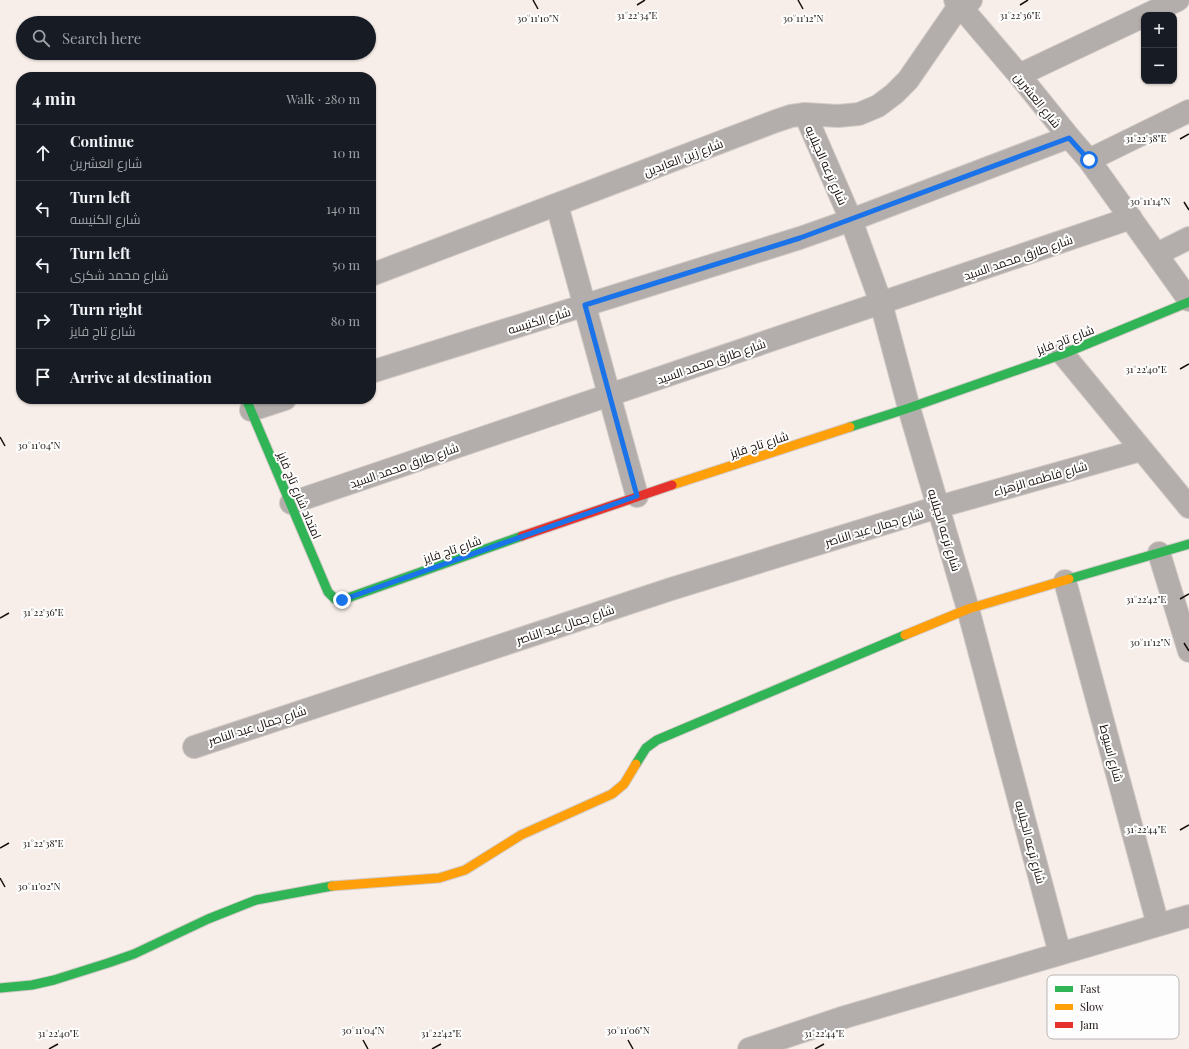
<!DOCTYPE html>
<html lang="en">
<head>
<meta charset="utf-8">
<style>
	body { margin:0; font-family:"Playfair Display",Cairo,serif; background:#20242c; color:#f1f3f6 }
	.controls { position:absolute; right:12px; top:12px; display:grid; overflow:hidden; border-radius:8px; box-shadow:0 1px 3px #0004 }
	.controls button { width:36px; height:36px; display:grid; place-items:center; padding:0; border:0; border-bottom:1px solid #363941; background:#171b24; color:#f1f3f6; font:20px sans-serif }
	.stop { position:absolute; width:12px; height:12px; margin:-9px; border:3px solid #1a73e8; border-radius:50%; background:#fff }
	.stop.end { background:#1a73e8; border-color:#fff; box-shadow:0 1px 4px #0008 }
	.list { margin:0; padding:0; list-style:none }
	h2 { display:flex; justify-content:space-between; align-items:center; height:52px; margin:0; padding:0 16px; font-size:17px }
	h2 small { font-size:13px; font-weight:400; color:#9ea1a6 }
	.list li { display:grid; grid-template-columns:26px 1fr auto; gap:12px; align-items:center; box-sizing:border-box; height:56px; padding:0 16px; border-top:1px solid #363941 }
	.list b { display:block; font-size:15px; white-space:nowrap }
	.list p { margin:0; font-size:13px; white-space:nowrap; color:#9ea1a6 }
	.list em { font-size:13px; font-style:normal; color:#9ea1a6 }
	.icon { flex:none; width:22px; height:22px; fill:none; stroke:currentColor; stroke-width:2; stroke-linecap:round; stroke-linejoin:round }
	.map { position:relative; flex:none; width:1189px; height:1049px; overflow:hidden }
	.search { position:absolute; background:#171b24; box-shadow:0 1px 3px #0004; left:16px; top:16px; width:360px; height:44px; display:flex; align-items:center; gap:10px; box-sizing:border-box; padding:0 14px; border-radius:22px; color:#9ea1a6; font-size:15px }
	.panel { position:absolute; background:#171b24; box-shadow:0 1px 3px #0004; left:16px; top:72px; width:360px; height:332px; border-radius:16px }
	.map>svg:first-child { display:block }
</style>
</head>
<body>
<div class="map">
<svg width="1189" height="1049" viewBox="0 0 1189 1049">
	<rect width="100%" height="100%" fill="#f8eee9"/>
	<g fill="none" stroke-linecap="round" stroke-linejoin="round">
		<g stroke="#d2cbc7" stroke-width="24">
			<path id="street" d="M955 0 1019 75 1069 137 1089 160 1189 300
				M1146 15 1178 0
				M1019 75 1144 16
				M805 114 851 220 881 303 909 408 968 609 1060 954
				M1089 160 1189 111
				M557 205 637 496
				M1157 254 1189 238
				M371 275 776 121 791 116 805 114 838 116 859 114 878 106 894 94 908 80 959 6 971 0
				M1063 354 1189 507
				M371 372 800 238 851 220 1069 137
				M251 410 285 399
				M291 503 1131 218
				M1159 553 1189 651
				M1065 581 1158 925
				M194 747 671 589 938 507 1141 450
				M749 1049 845 1017 1189 916"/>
		</g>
		<g stroke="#d2cbc7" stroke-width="11">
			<path id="fast" d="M246 399 328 592 335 599 342 600 522 536
				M850 427 909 408 1063 354 1189 302
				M1069 579 1189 544
				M636 764 646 748 657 740 905 635
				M0 988 32 985 54 980 108 963 134 954 208 919 256 900 332 886"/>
		</g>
		<g stroke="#d2cbc7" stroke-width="11">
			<path id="slow" d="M672 485 850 427
				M905 635 968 609 1069 579
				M332 886 439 878 465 870 521 835 612 794 624 784 636 764"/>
		</g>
		<g stroke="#d2cbc7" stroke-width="11">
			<path id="jam" d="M522 536 672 485"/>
		</g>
		<use href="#street" stroke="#b3adab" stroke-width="22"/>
		<use href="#fast" stroke="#30b455" stroke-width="9"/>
		<use href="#slow" stroke="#ff9f0a" stroke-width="9"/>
		<use href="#jam" stroke="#e5322d" stroke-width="9"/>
	</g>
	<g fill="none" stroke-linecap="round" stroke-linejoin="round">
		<path stroke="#1a73e8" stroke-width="5" d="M342 600 637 496 585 305 800 238 1069 138 1089 160"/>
	</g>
	<path fill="none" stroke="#180e0a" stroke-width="1.5" d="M533 0 538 9M798 0 803 9M637 5 645 0M1020 5 1028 0M1180 139 1189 134M1184 202 1189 210M1180 369 1189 364M0 437 5 446M1180 599 1189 594M0 618 9 613M1184 643 1189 651M1180 830 1189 825M0 848 9 843M0 878 5 887M363 1040 368 1049M628 1040 633 1049M49 1049 58 1044M432 1049 441 1044M815 1049 824 1044"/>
	<g text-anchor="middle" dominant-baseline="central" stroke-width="4" stroke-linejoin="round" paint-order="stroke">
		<g font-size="12" fill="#180e0a" stroke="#fdfdfd">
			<text transform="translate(1038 100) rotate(51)">شارع العشرين</text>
			<text transform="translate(683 157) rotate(-21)">شارع زين العابدين</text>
			<text transform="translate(827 165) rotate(66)">شارع ترعه الجبلايه</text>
			<text transform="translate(1018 257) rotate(-19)">شارع طارق محمد السيد</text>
			<text transform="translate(539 320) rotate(-17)">شارع الكنيسه</text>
			<text transform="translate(1065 339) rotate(-21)">شارع تاج فايز</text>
			<text transform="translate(711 361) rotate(-19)">شارع طارق محمد السيد</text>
			<text transform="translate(759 444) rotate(-18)">شارع تاج فايز</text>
			<text transform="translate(404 465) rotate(-19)">شارع طارق محمد السيد</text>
			<text transform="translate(1040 478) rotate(-16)">شارع فاطمه الزهراء</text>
			<text transform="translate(300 495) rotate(67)">امتداد شارع تاج فايز</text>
			<text transform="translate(874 527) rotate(-17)">شارع جمال عبد الناصر</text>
			<text transform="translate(945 530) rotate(73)">شارع ترعه الجبلايه</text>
			<text transform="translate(452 549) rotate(-19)">شارع تاج فايز</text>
			<text transform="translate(565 624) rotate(-18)">شارع جمال عبد الناصر</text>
			<text transform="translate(257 725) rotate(-18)">شارع جمال عبد الناصر</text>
			<text transform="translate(1112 753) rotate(75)">شارع اسيوط</text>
			<text transform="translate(1031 842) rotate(75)">شارع ترعه الجبلايه</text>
		</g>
	</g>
	<rect x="1047" y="975" width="132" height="64" rx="6" fill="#fdfdfd" stroke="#b8b5b4" stroke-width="1"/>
	<rect x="1055" y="986" width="18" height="6" fill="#30b455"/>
	<rect x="1055" y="1004" width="18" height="6" fill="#ff9f0a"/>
	<rect x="1055" y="1022" width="18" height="6" fill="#e5322d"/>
	<g font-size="11" fill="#180e0a">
		<text x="1080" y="993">Fast</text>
		<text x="1080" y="1011">Slow</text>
		<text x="1080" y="1029">Jam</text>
	</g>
	<g font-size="10" text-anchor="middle" fill="#180e0a" stroke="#fdfdfd" stroke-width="4" stroke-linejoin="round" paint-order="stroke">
		<text x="637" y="19">31°22'34"E</text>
		<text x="1020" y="19">31°22'36"E</text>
		<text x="538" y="22">30°11'10"N</text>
		<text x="803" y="22">30°11'12"N</text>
		<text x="1146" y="142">31°22'38"E</text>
		<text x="1150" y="205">30°11'14"N</text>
		<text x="1146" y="373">31°22'40"E</text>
		<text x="39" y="449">30°11'04"N</text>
		<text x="1146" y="603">31°22'42"E</text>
		<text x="43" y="616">31°22'36"E</text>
		<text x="1150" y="646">30°11'12"N</text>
		<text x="1146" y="833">31°22'44"E</text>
		<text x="43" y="847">31°22'38"E</text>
		<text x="39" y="890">30°11'02"N</text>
		<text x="363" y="1034">30°11'04"N</text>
		<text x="628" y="1034">30°11'06"N</text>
		<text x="58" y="1037">31°22'40"E</text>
		<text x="441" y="1037">31°22'42"E</text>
		<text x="824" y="1037">31°22'44"E</text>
	</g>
</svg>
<div class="controls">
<button>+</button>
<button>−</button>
</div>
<div class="stop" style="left:1089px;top:160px"></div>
<div class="stop end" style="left:342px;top:600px"></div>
<div class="search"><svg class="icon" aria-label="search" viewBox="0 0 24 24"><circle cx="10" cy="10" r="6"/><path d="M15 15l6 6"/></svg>Search here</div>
<section class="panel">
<h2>4 min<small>Walk · 280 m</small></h2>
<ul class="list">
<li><svg class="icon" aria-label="ahead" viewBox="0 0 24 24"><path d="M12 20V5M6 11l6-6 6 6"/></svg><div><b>Continue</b><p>شارع العشرين</p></div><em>10 m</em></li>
<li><svg class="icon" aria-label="left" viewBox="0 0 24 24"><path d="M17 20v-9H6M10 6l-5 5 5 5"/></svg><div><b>Turn left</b><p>شارع الكنيسه</p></div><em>140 m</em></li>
<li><svg class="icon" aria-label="left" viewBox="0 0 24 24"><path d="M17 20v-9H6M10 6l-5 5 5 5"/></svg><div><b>Turn left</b><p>شارع محمد شكرى</p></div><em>50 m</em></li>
<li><svg class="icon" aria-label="right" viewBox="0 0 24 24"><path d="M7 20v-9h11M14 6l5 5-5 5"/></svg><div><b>Turn right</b><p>شارع تاج فايز</p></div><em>80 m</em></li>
<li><svg class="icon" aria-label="arrive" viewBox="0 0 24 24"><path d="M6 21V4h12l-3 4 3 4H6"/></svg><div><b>Arrive at destination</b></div></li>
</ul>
</section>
</div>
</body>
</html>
